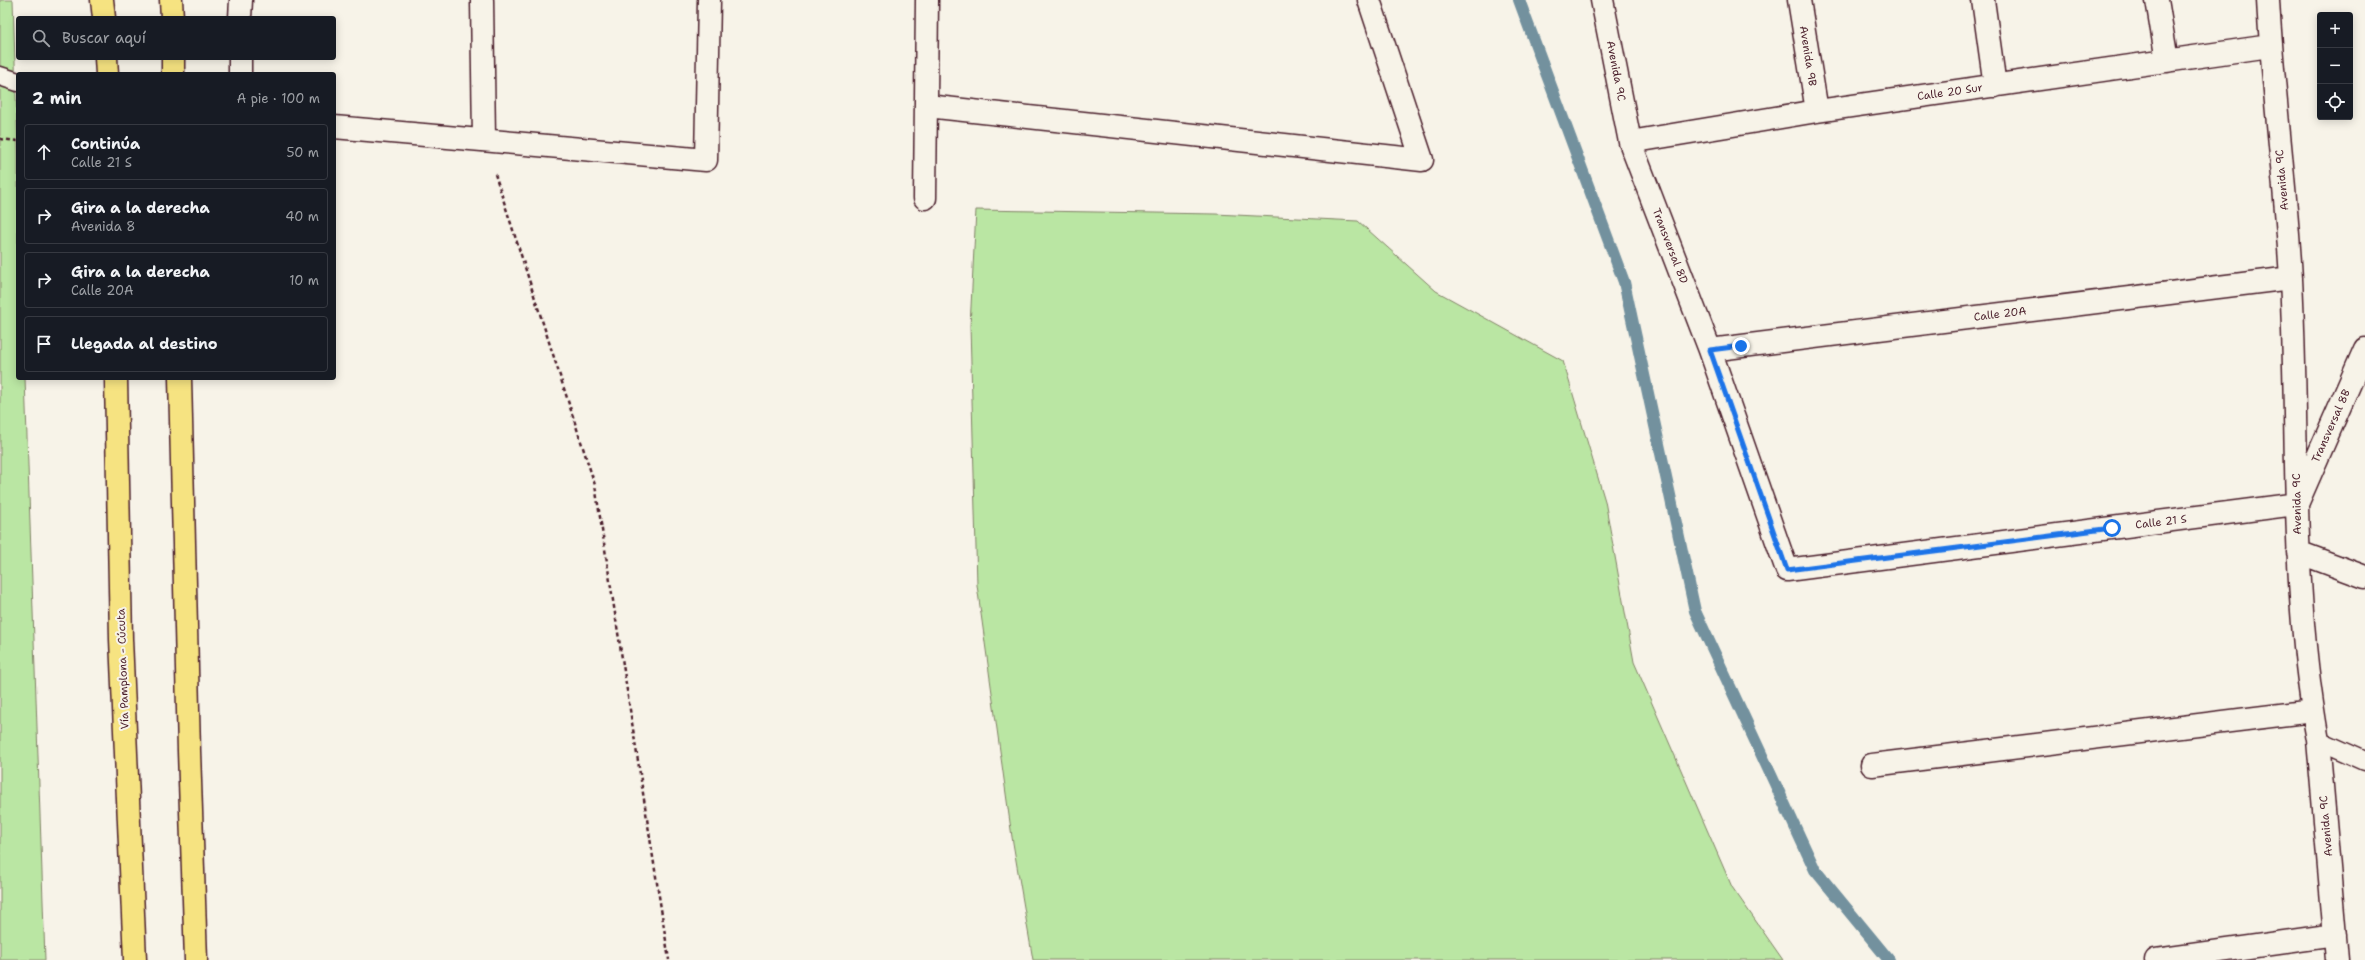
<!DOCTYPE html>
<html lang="es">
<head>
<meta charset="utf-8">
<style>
	body { margin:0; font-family:"Shantell Sans",sans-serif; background:#20242c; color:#f1f3f6 }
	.controls { position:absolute; right:12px; top:12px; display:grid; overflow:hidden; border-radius:4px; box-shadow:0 2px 10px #0003 }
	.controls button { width:36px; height:36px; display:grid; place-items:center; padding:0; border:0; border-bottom:1px solid #363941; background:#171b24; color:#f1f3f6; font:20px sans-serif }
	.stop { position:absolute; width:12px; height:12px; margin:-9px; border:3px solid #1a73e8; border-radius:50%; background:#fff }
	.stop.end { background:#1a73e8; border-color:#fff; box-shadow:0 1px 4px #0008 }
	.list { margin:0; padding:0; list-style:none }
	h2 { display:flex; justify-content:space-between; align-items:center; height:52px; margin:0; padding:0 16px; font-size:17px }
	h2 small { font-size:13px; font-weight:400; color:#9ea1a6 }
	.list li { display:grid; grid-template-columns:26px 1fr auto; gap:12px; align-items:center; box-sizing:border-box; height:56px; margin:0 8px 8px; padding:0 8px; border:1px solid #363941; border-radius:4px }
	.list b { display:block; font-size:15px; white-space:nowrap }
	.list p { margin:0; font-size:13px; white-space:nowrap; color:#9ea1a6 }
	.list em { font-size:13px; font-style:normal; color:#9ea1a6 }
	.icon { flex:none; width:22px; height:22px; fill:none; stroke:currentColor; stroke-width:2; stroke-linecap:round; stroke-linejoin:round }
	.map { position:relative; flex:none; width:2365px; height:960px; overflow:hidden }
	.search { position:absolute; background:#171b24; box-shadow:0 2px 10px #0003; left:16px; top:16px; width:320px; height:44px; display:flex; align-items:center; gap:10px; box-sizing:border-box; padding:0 14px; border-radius:4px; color:#9ea1a6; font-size:15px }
	.panel { position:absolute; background:#171b24; box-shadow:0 2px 10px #0003; left:16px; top:72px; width:320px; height:308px; border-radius:4px }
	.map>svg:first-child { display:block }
</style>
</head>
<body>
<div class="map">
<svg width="2365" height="960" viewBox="0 0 2365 960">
	<rect width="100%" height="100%" fill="#f7f3e8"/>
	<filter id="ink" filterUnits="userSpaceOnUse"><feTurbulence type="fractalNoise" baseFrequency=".025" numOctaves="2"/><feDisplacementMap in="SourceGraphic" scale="8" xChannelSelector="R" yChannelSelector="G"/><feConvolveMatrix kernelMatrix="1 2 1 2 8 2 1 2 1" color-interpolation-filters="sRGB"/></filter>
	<g filter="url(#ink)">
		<path fill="#bae6a3" stroke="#828267" d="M0 0H13L18 156V378H25L45 960H0Z
			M976 210 1215 214 1358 221 1436 291 1563 361 1605 501 1634 662 1732 887 1783 960H1033L1012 837 977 585 970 326Z"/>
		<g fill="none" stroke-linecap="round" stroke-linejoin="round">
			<path stroke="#73919e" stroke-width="12" d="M1519 0 1624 282 1695 611 1815 870 1889 960"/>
			<g stroke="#4a1f2b" stroke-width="21">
				<path id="service" d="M0 76 18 82
					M2318 740 2365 761"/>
			</g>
			<g stroke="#4a1f2b" stroke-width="25">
				<path id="minor" d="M482 0 484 139
					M1602 0 1630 142 1710 350 1787 570 2297 504 2365 349
					M1799 0 1817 111
					M1983 0 1995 86
					M2157 0 2167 61
					M2268 0C2273 93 2286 186 2291 279 2299 432 2290 588 2318 740L2337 960
					M240 18 241 0
					M240 74V58
					M927 106 1422 160 1369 0
					M334 127 706 160 709 0
					M1630 142 1817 111 2270 46
					M925 198 927 0
					M1710 350 2291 278
					M2298 552 2365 577
					M1872 765 2313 711
					M2156 960 2335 935"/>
			</g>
			<g stroke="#4a1f2b" stroke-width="25">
				<path id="trunk" d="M102 0 104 18
					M171 0 172 18
					M106 58 107 74
					M173 58V74
					M116 378 121 639 135 960
					M180 378 189 751 196 960"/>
			</g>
			<path stroke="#4a1f2b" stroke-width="2.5" stroke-dasharray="4 3" stroke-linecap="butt" d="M0 139 18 141
				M495 174 595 485 669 960"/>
			<use href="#service" stroke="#f7f3e8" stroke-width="18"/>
			<use href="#minor" stroke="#f7f3e8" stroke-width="22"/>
			<use href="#trunk" stroke="#f6e381" stroke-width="22"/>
		</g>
	</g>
	<g fill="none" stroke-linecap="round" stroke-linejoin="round" filter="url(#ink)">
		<path stroke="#1a73e8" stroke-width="5" d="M1741 346 1710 350 1787 570 2112 528"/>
	</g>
	<g text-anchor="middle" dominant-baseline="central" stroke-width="4" stroke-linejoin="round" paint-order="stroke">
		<g font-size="11" fill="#4a1f2b" stroke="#f7f3e8">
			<text transform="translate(1808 56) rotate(81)">Avenida 9B</text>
			<text transform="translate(1616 71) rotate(79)">Avenida 9C</text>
			<text transform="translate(1950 92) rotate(-8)">Calle 20 Sur</text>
			<text transform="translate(2282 180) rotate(-95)">Avenida 9C</text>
			<text transform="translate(1670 246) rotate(69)">Transversal 8D</text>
			<text transform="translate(2000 314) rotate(-7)">Calle 20A</text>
			<text transform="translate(2331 426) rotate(-66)">Transversal 8B</text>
			<text transform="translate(2297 504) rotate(-91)">Avenida 9C</text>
			<text transform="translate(2161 522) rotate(-7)">Calle 21 S</text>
			<text transform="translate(123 669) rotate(-92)">Vía Pamplona - Cúcuta</text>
			<text transform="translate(2326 826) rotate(-95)">Avenida 9C</text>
		</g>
	</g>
</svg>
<div class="controls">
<button>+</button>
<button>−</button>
<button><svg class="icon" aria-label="locate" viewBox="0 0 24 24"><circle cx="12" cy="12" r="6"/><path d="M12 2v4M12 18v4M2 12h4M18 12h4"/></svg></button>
</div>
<div class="stop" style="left:2112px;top:528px"></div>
<div class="stop end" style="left:1741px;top:346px"></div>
<div class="search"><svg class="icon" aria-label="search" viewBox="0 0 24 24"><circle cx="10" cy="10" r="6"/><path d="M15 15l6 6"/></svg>Buscar aquí</div>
<section class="panel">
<h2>2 min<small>A pie · 100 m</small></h2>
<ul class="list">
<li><svg class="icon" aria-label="ahead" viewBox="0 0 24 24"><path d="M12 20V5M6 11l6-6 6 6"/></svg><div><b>Continúa</b><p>Calle 21 S</p></div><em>50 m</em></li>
<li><svg class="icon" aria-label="right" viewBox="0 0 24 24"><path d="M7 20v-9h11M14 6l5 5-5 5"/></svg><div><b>Gira a la derecha</b><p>Avenida 8</p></div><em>40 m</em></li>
<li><svg class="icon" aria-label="right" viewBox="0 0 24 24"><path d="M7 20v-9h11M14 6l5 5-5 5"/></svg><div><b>Gira a la derecha</b><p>Calle 20A</p></div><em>10 m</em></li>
<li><svg class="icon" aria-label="arrive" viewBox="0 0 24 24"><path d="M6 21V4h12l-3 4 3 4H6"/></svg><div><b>Llegada al destino</b></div></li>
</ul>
</section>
</div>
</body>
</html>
